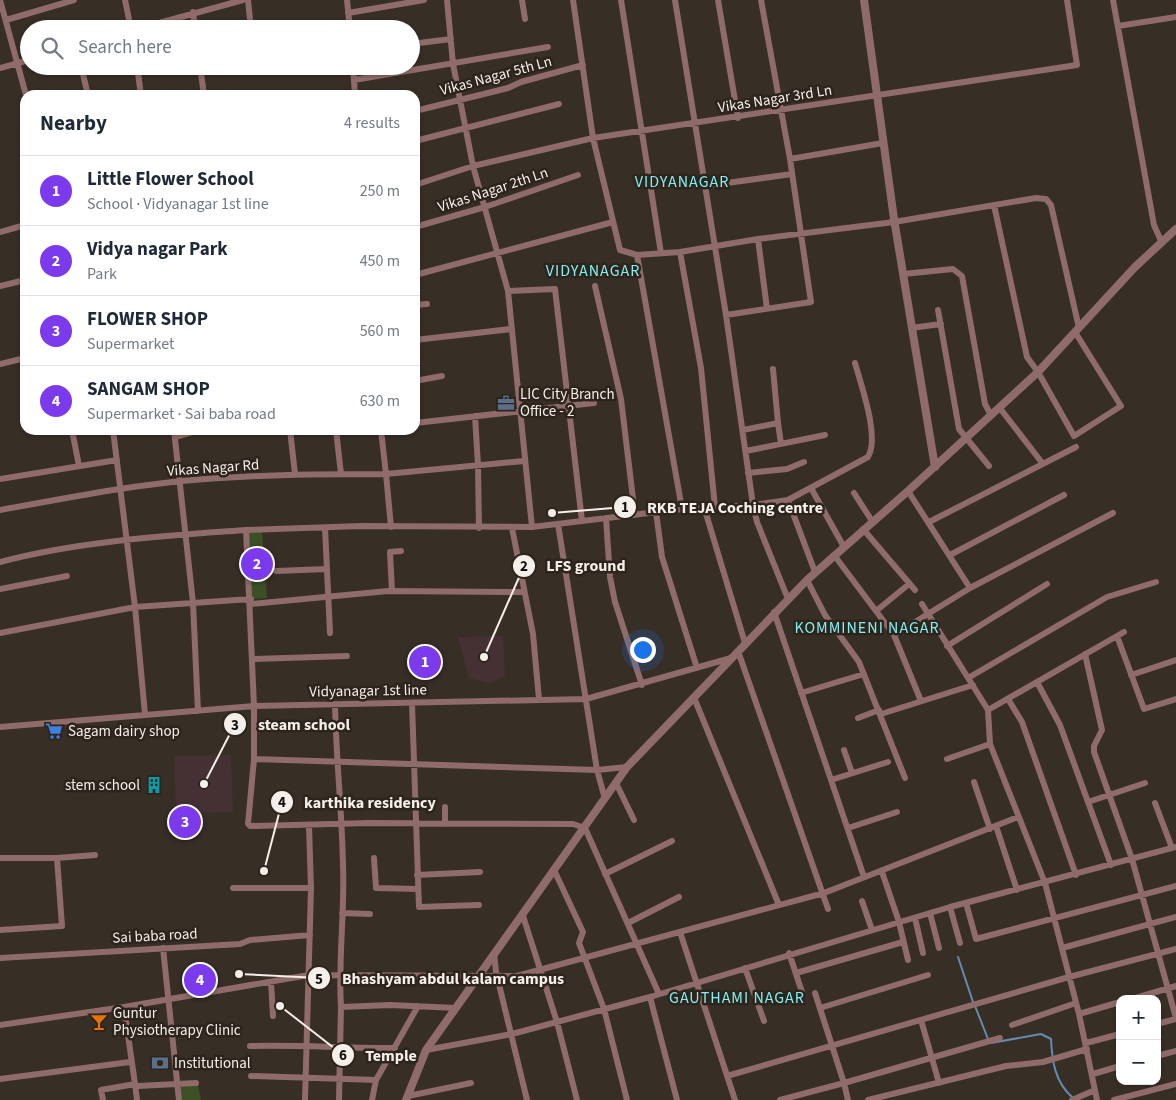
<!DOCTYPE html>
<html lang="en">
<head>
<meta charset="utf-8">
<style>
	body { margin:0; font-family:"Source Sans 3",sans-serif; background:#f2f2f3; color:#1f2937 }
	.controls { position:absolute; right:15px; bottom:15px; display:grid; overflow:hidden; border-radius:10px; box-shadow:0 1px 4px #0004 }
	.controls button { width:45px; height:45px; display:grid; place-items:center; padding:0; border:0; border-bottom:1px solid #e0e1e3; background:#fff; color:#1f2937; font:25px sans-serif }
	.you { position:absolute; left:642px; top:649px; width:18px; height:18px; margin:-12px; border:4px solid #fff; border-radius:50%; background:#1a73e8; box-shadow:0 0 0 8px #1a73e833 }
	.badge { display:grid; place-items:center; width:32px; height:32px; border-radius:50%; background:#7c3aed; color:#fff; font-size:16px; font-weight:700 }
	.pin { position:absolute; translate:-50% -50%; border:2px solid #fff; box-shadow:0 1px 5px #0006 }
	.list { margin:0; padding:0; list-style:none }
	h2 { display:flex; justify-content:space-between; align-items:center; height:65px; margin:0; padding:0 20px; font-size:21px }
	h2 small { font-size:16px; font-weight:400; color:#747a83 }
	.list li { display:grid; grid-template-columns:32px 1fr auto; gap:15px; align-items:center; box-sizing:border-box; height:70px; padding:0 20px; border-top:1px solid #e0e1e3 }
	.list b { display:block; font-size:19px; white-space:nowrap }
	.list p { margin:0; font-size:16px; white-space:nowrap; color:#747a83 }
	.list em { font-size:16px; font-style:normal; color:#747a83 }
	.icon { flex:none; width:28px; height:28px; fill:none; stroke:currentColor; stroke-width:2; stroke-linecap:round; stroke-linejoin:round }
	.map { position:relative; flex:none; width:1176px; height:1100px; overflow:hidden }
	.search { position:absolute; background:#fff; box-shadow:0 1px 4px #0004; left:20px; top:20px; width:400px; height:55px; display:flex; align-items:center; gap:12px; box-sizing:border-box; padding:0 18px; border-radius:28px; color:#747a83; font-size:19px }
	.panel { position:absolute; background:#fff; box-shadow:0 1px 4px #0004; left:20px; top:90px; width:400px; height:345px; border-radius:15px }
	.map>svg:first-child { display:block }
</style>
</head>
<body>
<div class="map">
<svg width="1176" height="1100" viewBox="0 0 1176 1100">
	<rect width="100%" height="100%" fill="#372e26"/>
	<path fill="#453134" d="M503 636 505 676 489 683 469 678 458 637Z
		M231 755 233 812 176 814 174 756Z"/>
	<path fill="#3c5026" d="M246 530H262L267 598 251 599Z
		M198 1085 201 1100H181L180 1087Z"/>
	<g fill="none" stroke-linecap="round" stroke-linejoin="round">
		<path stroke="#648cb0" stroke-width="2" d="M958 957 973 1002
			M975 1006 988 1039
			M991 1043 1041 1034 1051 1039C1052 1061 1055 1082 1072 1097"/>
		<path stroke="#8f6b69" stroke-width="6" d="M0 0 26 95
			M125 0 131 29
			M248 0 251 29
			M347 0 350 29
			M447 0 453 64 473 166 508 291 532 527 682 509 753 505 788 500 868 457C880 437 861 385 855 363
			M522 0 525 19
			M573 0 593 138 620 250 637 255 682 509
			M621 0 661 253
			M675 0 726 315 753 505 757 522 788 599
			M718 0 738 118
			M1113 0 1154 225 1162 243
			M193 12 195 29
			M348 13 424 0
			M6 20 74 0
			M1118 26 1176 17
			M137 29 243 0
			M411 44 451 39
			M81 66 88 95
			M137 66 141 95
			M200 66 204 95
			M353 66 355 95
			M0 68 29 60
			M354 80 548 47
			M415 111 508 88 521 82 583 65
			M415 141 559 104
			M790 159 883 143
			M415 185 473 166 593 138 1077 65 1067 0
			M705 186 792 174
			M994 205 1027 357 1038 372 1074 436 1121 406 1075 332
			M415 227 485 207 578 175
			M0 232 25 225
			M758 239 767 309
			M680 252 701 368 715 507
			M637 255 680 252 758 239 894 222 1036 198 1046 199 1051 205 1079 328
			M903 274 953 269 962 276 985 404 991 415
			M415 275 613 222
			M0 286 25 280
			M595 286 621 399 635 515
			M508 291 555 289 582 521
			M415 305 427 304
			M938 310 959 429 989 466
			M726 315 811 302 790 159 761 0
			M911 328 941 324
			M415 340 511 329
			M0 364 25 358
			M415 381 442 376
			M999 407 1043 464
			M475 416 478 465 479 528
			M415 423 594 403
			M778 423 781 444
			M72 430 79 466
			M113 430 135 607 145 714
			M174 430 193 603 198 711
			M290 430 295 474
			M336 430 341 474
			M743 430 778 423 773 369
			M175 437 199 430
			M746 451 825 435
			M748 473 787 469 804 462
			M0 479 117 460
			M811 488 844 547
			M908 491 970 588
			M854 493 872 521
			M788 500 815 572
			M704 507 745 643
			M0 510C40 503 80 495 120 489 207 475 298 474 386 474L381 430
			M656 512 662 557 697 668
			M606 518 610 577 615 602 642 685
			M929 522 1076 447
			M558 524 597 770 605 799
			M391 527 386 474 524 461
			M325 528 330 633
			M512 528 533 634 539 699
			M863 529 915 590
			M246 530 361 526 532 527
			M834 555 894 635 921 701
			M950 555 1064 495
			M0 562C79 541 165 536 246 530L254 706V759L248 824 250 826 370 823 573 824 585 828 659 994
			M276 571 327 569
			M807 580 825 615 859 662 905 778
			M0 589 67 576
			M392 591 390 552 401 551
			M251 604 388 591 524 592
			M922 604 988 710 990 744 1045 883 1079 1014 1097 1100
			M876 611 909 584
			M774 612 864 877
			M0 633 135 607 251 599
			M894 635 970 588 1113 513
			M1117 636 1144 709 1176 699
			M947 646 1047 584
			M738 651 828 909
			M1085 654 1102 730 1094 746V752L1132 859 1176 1018
			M252 659 347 656
			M1131 675 1176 660
			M968 678 1107 597 1156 582
			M1037 682 1060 725 1088 802 1145 783
			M801 693 864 674
			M1008 699 1022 722 1076 875
			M695 700 779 905
			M412 703 419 907 479 905
			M335 704C336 758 342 811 343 865 345 912 338 959 341 1007L390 1005 456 1008
			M988 710 1124 632
			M881 714 973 685
			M858 718 879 710
			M0 727 254 706 586 699 731 658
			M844 750 852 773
			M254 759 597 770 627 767
			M947 759 990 744
			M831 780 888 762
			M974 782 990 829
			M616 783 634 820
			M1088 802 1111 865
			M1155 803 1172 848
			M445 824V807
			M996 826 1017 890
			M848 828 897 812
			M0 858H57L62 926 0 930
			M57 858 95 855
			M374 858 376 888 418 889
			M555 872 583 932 579 943 604 1009 627 1100
			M882 872 899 922 908 960
			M605 874 672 841
			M417 875 480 872
			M233 888H311
			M862 901 872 930
			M966 903 976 939 1176 886
			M950 907 960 943
			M342 913 370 914
			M930 913 939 948
			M523 916 557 1022 577 1100
			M915 918 923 953
			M628 923 679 897
			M680 932 735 1100
			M163 948 179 1100
			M1062 948 1176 917
			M494 953 496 972 527 1100
			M789 953 802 992
			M0 958 240 944 250 940 310 935
			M745 968 764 1021
			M796 973 903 942
			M271 982 273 1016
			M815 993 844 1083 1000 1038
			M650 997 677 1100
			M1132 999 1176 986
			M124 1007 135 1084 138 1086 196 1083
			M820 1008 928 975
			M1079 1014 1120 1002
			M921 1020 939 1083
			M1157 1024 1176 1019
			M0 1025 124 1007 309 975 517 976 824 893 1018 817
			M1012 1025 1076 1003
			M1086 1043 1120 1034
			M250 1046C298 1045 346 1048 395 1048
			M426 1050 512 1034 650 997 950 907 1176 847
			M1157 1056 1176 1051
			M1093 1074 1120 1066
			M251 1076 376 1080
			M727 1076 1069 977 1176 949
			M0 1079 130 1062
			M408 1096 471 1083
			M103 1100 101 1090 135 1084 137 1100
			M305 1100 311 888 309 826
			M339 1100 341 1007
			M372 1100 376 1080 418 1006
			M780 1100 844 1083 848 1100
			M868 1100 1006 1066 1043 1062 1087 1049
			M1072 1100 1095 1090
			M1114 1100 1176 1084"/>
		<path stroke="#8f6b69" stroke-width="8" d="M864 0 894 219 935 467
			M406 1100 426 1050 627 767 807 580 908 491 1038 372 1135 267 1176 229"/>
	</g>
	<defs>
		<g id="office-bare" transform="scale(1.35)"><path d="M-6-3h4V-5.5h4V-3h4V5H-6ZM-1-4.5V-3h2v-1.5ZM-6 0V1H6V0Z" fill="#5c6f8a" stroke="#2d241c" stroke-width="2.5" paint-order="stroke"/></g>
		<g id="supermarket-bare" transform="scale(1.35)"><path d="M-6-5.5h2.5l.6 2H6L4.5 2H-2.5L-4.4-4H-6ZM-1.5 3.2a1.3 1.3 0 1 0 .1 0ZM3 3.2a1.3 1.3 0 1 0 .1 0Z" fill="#3f7fe0" stroke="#2d241c" stroke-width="2.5" paint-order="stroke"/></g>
		<g id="building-bare" transform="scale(1.35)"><path d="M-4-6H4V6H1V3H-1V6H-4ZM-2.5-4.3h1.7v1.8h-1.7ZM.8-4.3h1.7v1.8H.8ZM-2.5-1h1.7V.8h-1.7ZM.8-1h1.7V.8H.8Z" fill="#0f9aa8" stroke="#2d241c" stroke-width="2.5" paint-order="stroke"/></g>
		<g id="bar-bare" transform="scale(1.35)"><path d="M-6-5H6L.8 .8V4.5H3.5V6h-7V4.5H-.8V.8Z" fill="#e8710a" stroke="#2d241c" stroke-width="2.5" paint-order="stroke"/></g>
		<g id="bank-bare" transform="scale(1.35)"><path d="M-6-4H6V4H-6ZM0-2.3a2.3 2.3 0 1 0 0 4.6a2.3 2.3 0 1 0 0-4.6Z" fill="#5c6f8a" stroke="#2d241c" stroke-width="2.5" paint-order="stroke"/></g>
	</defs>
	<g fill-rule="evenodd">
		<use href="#office-bare" x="506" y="403"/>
		<use href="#supermarket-bare" x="54" y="731"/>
		<use href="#building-bare" x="154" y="785"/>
		<use href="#bar-bare" x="99" y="1022"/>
		<use href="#bank-bare" x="160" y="1063"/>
	</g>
	<g text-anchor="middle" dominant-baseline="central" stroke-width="5" stroke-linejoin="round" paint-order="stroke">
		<g font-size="15" fill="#f5efe9" stroke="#2d241c">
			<text transform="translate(496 76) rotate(-15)">Vikas Nagar 5th Ln</text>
			<text transform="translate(775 99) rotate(-9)">Vikas Nagar 3rd Ln</text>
			<text transform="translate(493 190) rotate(-18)">Vikas Nagar 2th Ln</text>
			<text transform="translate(213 468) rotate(-4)">Vikas Nagar Rd</text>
			<text transform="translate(368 691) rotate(-1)">Vidyanagar 1st line</text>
			<text transform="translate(155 936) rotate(-3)">Sai baba road</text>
		</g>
		<g font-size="15" fill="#f5efe9" stroke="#2d241c" text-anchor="start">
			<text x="520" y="394">LIC City Branch<tspan x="520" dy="17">Office - 2</tspan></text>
			<text x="68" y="731">Sagam dairy shop</text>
			<text x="140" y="785" text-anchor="end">stem school</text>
			<text x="113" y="1013">Guntur<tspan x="113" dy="17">Physiotherapy Clinic</tspan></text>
			<text x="174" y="1063">Institutional</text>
		</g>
		<g font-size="16" letter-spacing="1" fill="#82eef0" stroke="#2d241c">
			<text x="682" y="182">VIDYANAGAR</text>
			<text x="593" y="271">VIDYANAGAR</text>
			<text x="867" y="628">KOMMINENI NAGAR</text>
			<text x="737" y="998">GAUTHAMI NAGAR</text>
		</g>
	</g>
	<path fill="none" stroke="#f5efe9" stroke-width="2" d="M552 513L625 507M484 657L524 566M204 784L235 724M264 871L282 802M239 974L319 978M280 1006L343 1055"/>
	<g fill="#f5efe9" stroke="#2d241c" stroke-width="2">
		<circle cx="552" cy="513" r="5"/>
		<circle cx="484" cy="657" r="5"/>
		<circle cx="204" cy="784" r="5"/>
		<circle cx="264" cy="871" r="5"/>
		<circle cx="239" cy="974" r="5"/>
		<circle cx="280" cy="1006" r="5"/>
		<circle cx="625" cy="507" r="12"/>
		<circle cx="524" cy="566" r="12"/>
		<circle cx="235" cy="724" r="12"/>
		<circle cx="282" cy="802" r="12"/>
		<circle cx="319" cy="978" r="12"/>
		<circle cx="343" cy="1055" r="12"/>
	</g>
	<g font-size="15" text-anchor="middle" font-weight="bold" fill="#111">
		<text x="625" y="512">1</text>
		<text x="524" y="571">2</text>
		<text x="235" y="730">3</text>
		<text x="282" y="807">4</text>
		<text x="319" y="984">5</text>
		<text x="343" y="1060">6</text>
	</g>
	<g font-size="16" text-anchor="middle" font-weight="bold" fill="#f5efe9" stroke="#2d241c" stroke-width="5" stroke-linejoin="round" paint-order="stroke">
		<text x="735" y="513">RKB TEJA Coching centre</text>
		<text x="586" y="571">LFS ground</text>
		<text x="304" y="730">steam school</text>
		<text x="370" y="808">karthika residency</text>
		<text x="453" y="984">Bhashyam abdul kalam campus</text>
		<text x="391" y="1061">Temple</text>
	</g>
</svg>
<div class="controls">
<button>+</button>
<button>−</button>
</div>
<div class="you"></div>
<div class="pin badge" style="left:425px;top:662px">1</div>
<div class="pin badge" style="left:257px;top:564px">2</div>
<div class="pin badge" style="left:185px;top:822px">3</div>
<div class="pin badge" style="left:200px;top:980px">4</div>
<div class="search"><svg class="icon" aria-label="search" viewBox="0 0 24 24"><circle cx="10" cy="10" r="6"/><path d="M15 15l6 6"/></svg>Search here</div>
<section class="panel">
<h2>Nearby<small>4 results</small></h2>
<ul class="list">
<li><span class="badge">1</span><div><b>Little Flower School</b><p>School · Vidyanagar 1st line</p></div><em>250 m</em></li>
<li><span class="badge">2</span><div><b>Vidya nagar Park</b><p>Park</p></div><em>450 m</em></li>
<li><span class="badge">3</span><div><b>FLOWER SHOP</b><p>Supermarket</p></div><em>560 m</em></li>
<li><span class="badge">4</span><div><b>SANGAM SHOP</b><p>Supermarket · Sai baba road</p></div><em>630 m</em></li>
</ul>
</section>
</div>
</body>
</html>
